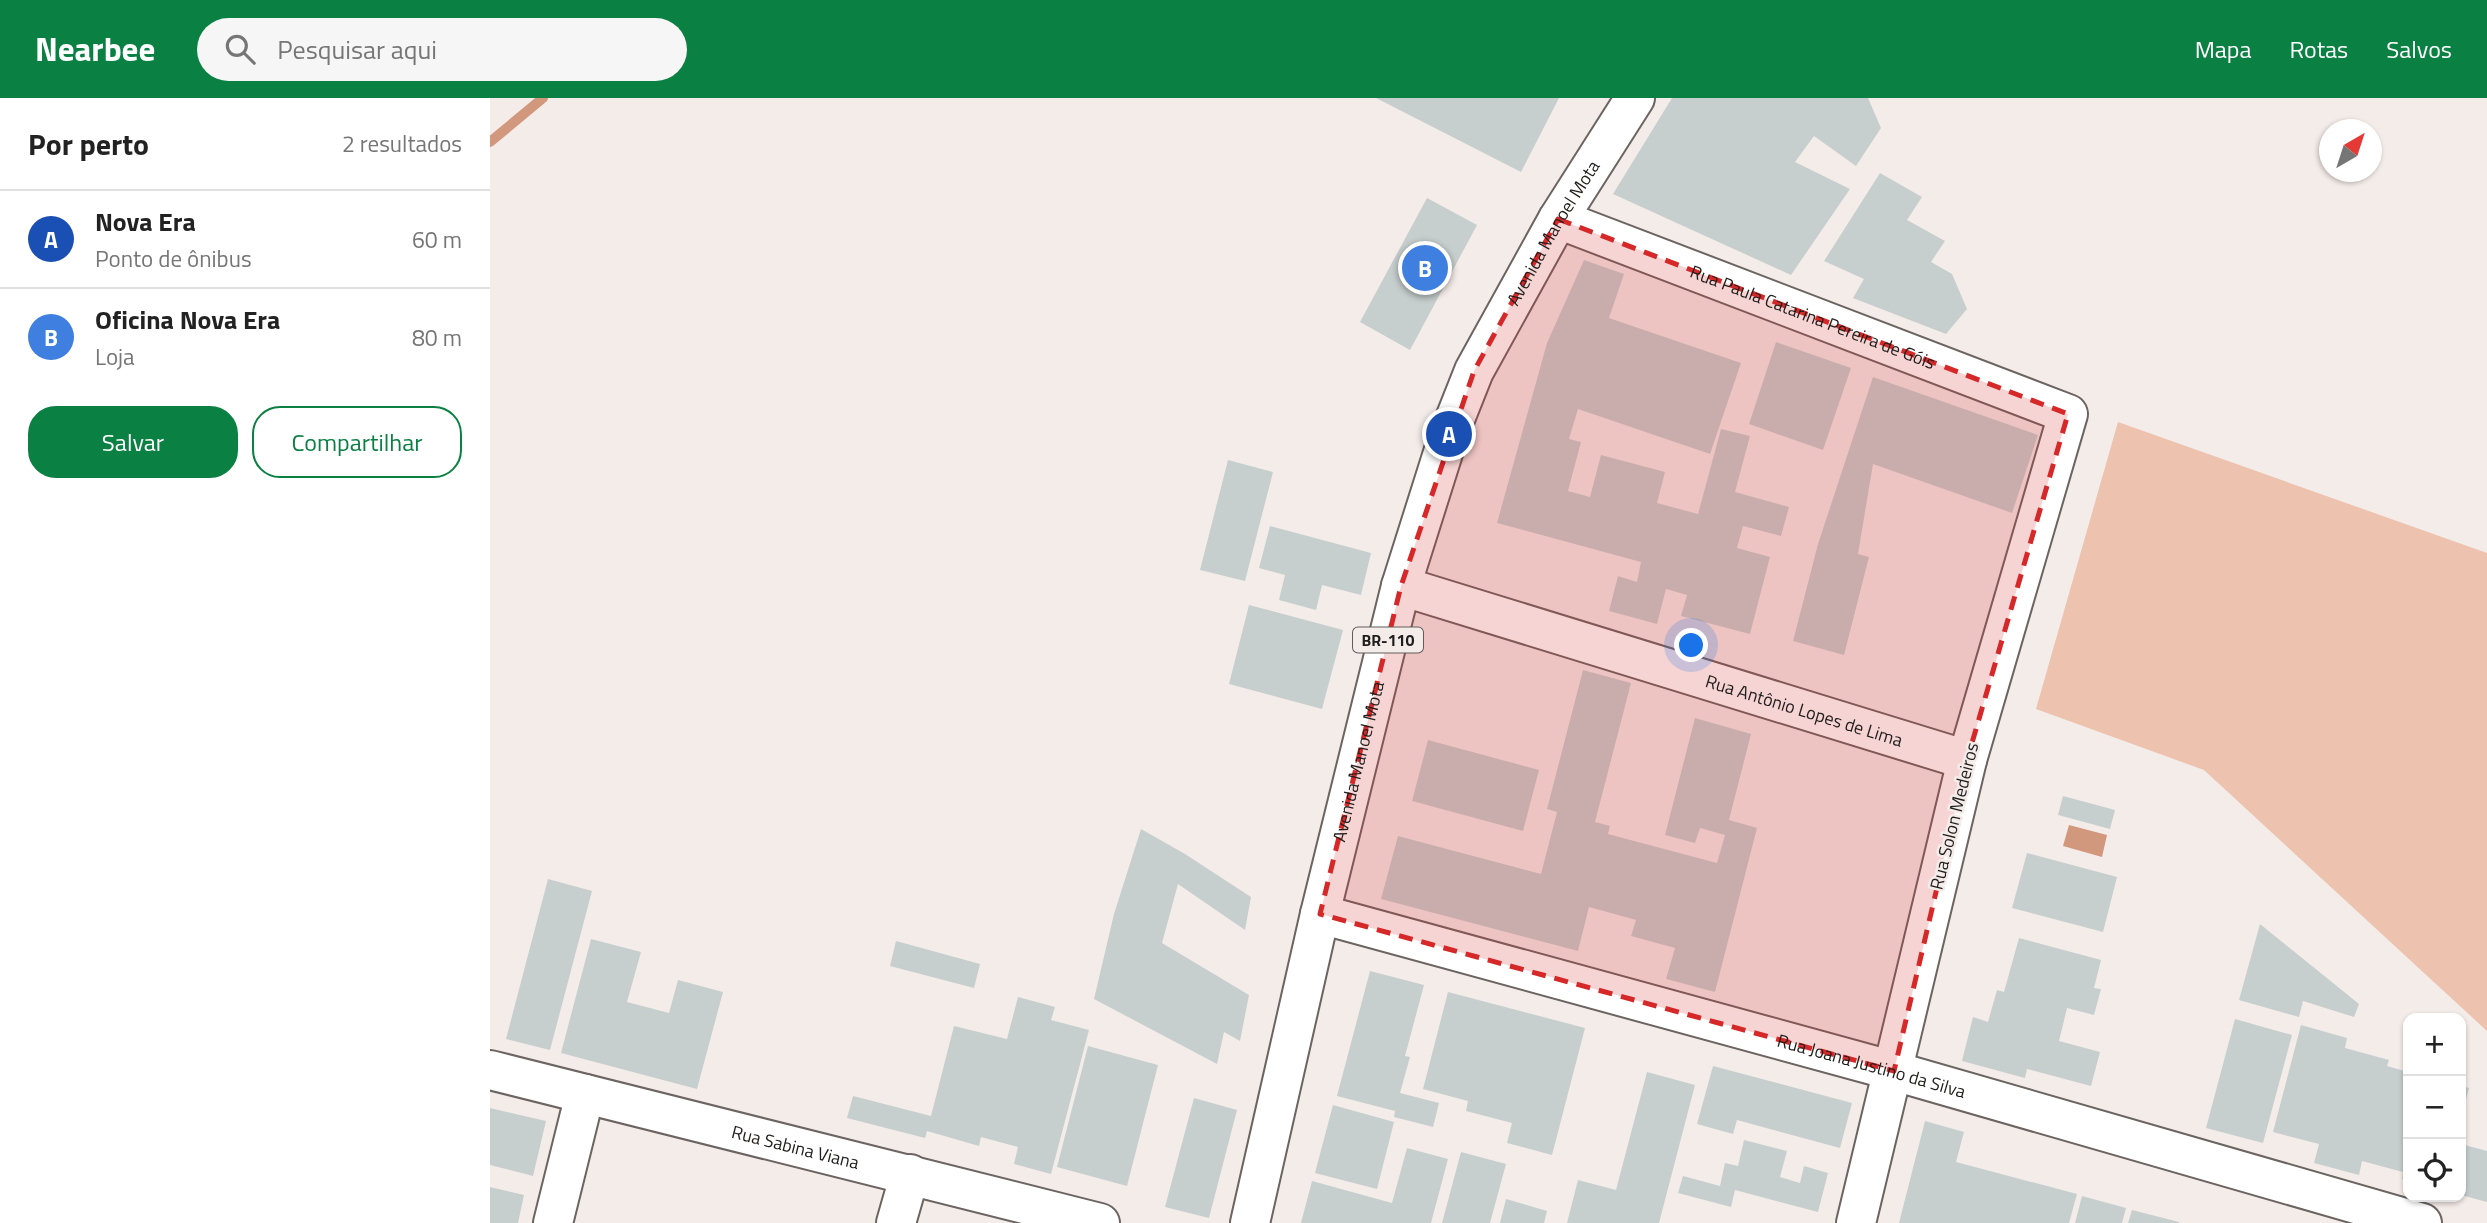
<!DOCTYPE html>
<html lang="pt">
<head>
<meta charset="utf-8">
<style>
	body { margin:0; font-family:"Titillium Web",sans-serif; background:#f6f6f6; color:#222 }
	.controls { position:absolute; right:21px; bottom:21px; display:grid; overflow:hidden; border-radius:14px; box-shadow:0 2px 5px #0004 }
	.controls button { width:63px; height:63px; display:grid; place-items:center; padding:0; border:0; border-bottom:2px solid #e0e0e0; background:#fff; color:#222; font:35px sans-serif }
	.compass { position:absolute; left:1829px; top:21px; width:63px; height:63px; border-radius:50%; background:#fff; box-shadow:0 2px 5px #0004; rotate:39deg }
	.you { position:absolute; left:1202px; top:548px; width:24px; height:24px; margin:-18px; border:5px solid #fff; border-radius:50%; background:#1a73e8; box-shadow:0 0 0 10px #1a73e833 }
	.badge { display:grid; place-items:center; width:46px; height:46px; border-radius:50%; background:#0b8043; color:#fff; font-size:23px; font-weight:700 }
	.pin { position:absolute; translate:-50% -50%; border:4px solid #fff; box-shadow:0 2px 7px #0006 }
	.list { margin:0; padding:0; list-style:none }
	h2 { display:flex; justify-content:space-between; align-items:center; height:91px; margin:0; padding:0 28px; font-size:30px }
	h2 small { font-size:23px; font-weight:400; color:#767676 }
	.list li { display:grid; grid-template-columns:46px 1fr auto; gap:21px; align-items:center; box-sizing:border-box; height:98px; padding:0 28px; border-top:2px solid #e0e0e0 }
	.list b { display:block; font-size:26px; white-space:nowrap }
	.list p { margin:0; font-size:23px; white-space:nowrap; color:#767676 }
	.list em { font-size:23px; font-style:normal; color:#767676 }
	.actions { display:flex; gap:14px; padding:21px 28px }
	.actions a { flex:1; padding:16px 0; border:2px solid #0b8043; border-radius:28px; text-align:center; font-size:24px; color:#0b8043 }
	.actions .main { background:#0b8043; color:#fff }
	.icon { flex:none; width:38px; height:38px; fill:none; stroke:currentColor; stroke-width:2; stroke-linecap:round; stroke-linejoin:round }
	.map { position:relative; flex:none; width:1997px; height:1125px; overflow:hidden }
	header { display:flex; align-items:center; gap:42px; box-sizing:border-box; height:98px; padding:0 35px; background:#0b8043; color:#fff }
	header strong { font-size:33px }
	nav { display:flex; gap:38px; margin-inline-start:auto; font-size:24px }
	.search { width:490px; height:63px; background:#f6f6f6; display:flex; align-items:center; gap:18px; box-sizing:border-box; padding:0 24px; border-radius:38px; color:#767676; font-size:26px }
	main { display:flex }
	aside { flex:1; background:#fff }
	.map>svg:first-child { display:block }
</style>
</head>
<body>
<header>
<strong>Nearbee</strong>
<div class="search"><svg class="icon" aria-label="search" viewBox="0 0 24 24"><circle cx="10" cy="10" r="6"/><path d="M15 15l6 6"/></svg>Pesquisar aqui</div>
<nav><a>Mapa</a><a>Rotas</a><a>Salvos</a></nav>
</header>
<main>
<aside>
<h2>Por perto<small>2 resultados</small></h2>
<ul class="list">
<li><span class="badge" style="background:#1a4fb4">A</span><div><b>Nova Era</b><p>Ponto de ônibus</p></div><em>60 m</em></li>
<li><span class="badge" style="background:#3f7fe0">B</span><div><b>Oficina Nova Era</b><p>Loja</p></div><em>80 m</em></li>
</ul>
<div class="actions"><a class="main">Salvar</a><a>Compartilhar</a></div>
</aside>
<div class="map">
<svg width="1997" height="1125" viewBox="0 0 1997 1125">
	<rect width="100%" height="100%" fill="#f4ece9"/>
	<path fill="#edc2af" d="M1628 324 1997 455V933L1714 672 1546 611Z"/>
	<path fill="#d2987e" d="M1579 727 1617 737 1612 759 1573 748Z"/>
	<g fill="none" stroke-linecap="round" stroke-linejoin="round">
		<path stroke="#d2987e" stroke-width="10" d="M0 44 53 0"/>
	</g>
	<path fill="#c6cfce" d="M886 0H1069L1031 74Z
		M1182 0H1378L1391 30 1366 68 1324 38 1305 64 1360 91 1301 177 1123 96Z
		M1390 75 1432 99 1417 122 1455 143 1441 164 1462 176 1477 211 1456 236 1363 200 1374 181 1334 163Z
		M937 100 987 127 920 252 870 224Z
		M1094 162 1134 176 1119 220 1251 265 1220 356 1088 311 1079 341 1091 344 1078 393 1100 399 1111 357 1175 374 1167 405 1208 416 1231 331 1260 338 1245 394 1299 409 1291 438 1253 428 1247 450 1280 459 1260 536 1191 518 1197 497 1176 491 1167 526 1119 513 1128 478 1147 484 1151 464 1007 425 1057 245Z
		M1286 244 1361 270 1333 352 1259 326Z
		M1383 279 1548 337 1522 415 1383 366 1368 456 1379 459 1354 557 1303 543 1328 446Z
		M738 362 783 374 755 483 710 472Z
		M780 428 881 455 871 497 832 487 826 512 789 502 795 477 769 470Z
		M759 507 853 532 832 611 739 586Z
		M1093 572 1141 585 1105 724 1120 728 1118 736 1227 765 1235 737 1210 730 1205 745 1175 737 1205 620 1261 636 1239 722 1267 730 1225 894 1176 881 1185 850 1141 838 1146 822 1099 809 1088 853 891 801 908 738 1051 776 1067 714 1057 711Z
		M938 642 1049 672 1033 733 922 703Z
		M1573 698 1625 712 1620 731 1568 717Z
		M651 731 695 756 761 799 755 832 688 786 672 845 759 897 750 943 734 934 727 966 604 901 624 816Z
		M1537 755 1627 779 1613 834 1522 810Z
		M58 781 102 793 60 952 16 941Z
		M1770 826 1869 906 1864 919 1813 903 1809 919 1749 902Z
		M1529 840 1611 862 1604 890 1611 891 1604 917 1577 910 1569 943 1610 954 1601 988 1537 971 1535 980 1472 963 1483 919 1498 924 1507 892 1514 894Z
		M101 841 151 854 137 904 179 915 188 882 233 894 207 991 71 955Z
		M406 843 490 866 484 890 400 868Z
		M880 873 934 887 915 958 920 959 910 995 949 1005 943 1029 904 1019 905 1013 847 998Z
		M958 894 1095 930 1062 1057 1017 1045 1022 1025 976 1013 978 1003 933 991Z
		M528 899 565 909 561 922 599 932 561 1076 524 1066 528 1049 491 1039 489 1048 437 1033 435 1040 357 1020 363 998 441 1018 464 928 517 941Z
		M1745 921 1802 937 1773 1045 1716 1030Z
		M1811 927 1857 940 1855 950 1899 962 1897 968 1918 974V1083L1912 1081 1913 1074 1872 1063 1869 1077 1824 1065 1829 1046 1783 1034Z
		M598 948 668 967 637 1088 567 1069Z
		M1223 968 1362 1005 1350 1050 1247 1022 1243 1036 1207 1026Z
		M1157 974 1205 987 1169 1125H1077L1088 1082 1126 1092Z
		M1971 988 1979 990 1972 1016H1971Z
		M704 1000 747 1012 719 1120 675 1109Z
		M843 1007 904 1024 887 1091 825 1075Z
		M0 1010 56 1023 43 1078 0 1067Z
		M1435 1023 1474 1034 1466 1064 1587 1096 1579 1125H1409Z
		M1254 1042 1297 1053 1290 1079 1310 1085 1314 1068 1338 1075 1328 1114 1245 1092 1241 1109 1188 1095 1193 1078 1230 1088 1235 1065 1248 1068Z
		M1971 1046 1997 1053V1104L1971 1097Z
		M917 1050 958 1061 941 1125H811L822 1083 902 1105Z
		M971 1054 1016 1066 1000 1125H952Z
		M0 1089 34 1097 28 1125H0Z
		M1592 1098 1636 1110 1632 1125H1585Z
		M1016 1101 1057 1113 1054 1125H1010Z
		M1642 1112 1689 1124V1125H1638Z"/>
	<g fill="none" stroke-linecap="round" stroke-linejoin="round">
		<g stroke="#6b6461" stroke-width="42">
			<g id="minor">
				<path id="s1" d="M1068 121 1578 316 1477 662 1366 1125"/>
				<path id="s2" d="M911 488 1477 662"/>
				<path id="s3" d="M830 816 1404 973 1932 1125"/>
				<path id="s4" d="M0 972 610 1125"/>
				<path d="M63 1125 95 996"/>
				<path d="M406 1125 420 1076"/>
			</g>
		</g>
		<g stroke="#6b6461" stroke-width="42">
			<g id="major">
				<path id="s5" d="M760 1125 830 816 911 488 959 336 984 273 1068 121 1145 0"/>
			</g>
		</g>
		<use href="#minor" stroke="#fff" stroke-width="38"/>
		<use href="#major" stroke="#fff" stroke-width="38"/>
	</g>
	<path fill="#d62828" fill-opacity="0.2" stroke="#d62828" stroke-width="5" stroke-dasharray="14 9" stroke-linejoin="round" d="M1068 121 1578 316 1477 662 1404 973 830 816 911 488 984 273Z"/>
	<g text-anchor="middle" dominant-baseline="central" stroke-width="5" stroke-linejoin="round" paint-order="stroke">
		<rect fill="#f4ece9" stroke="#605c5a" stroke-width="2" x="863" y="529.5" width="70" height="25" rx="5"/>
		<g font-size="16" font-weight="bold" fill="#201e1c">
			<text x="898" y="542">BR-110</text>
		</g>
		<g font-size="18" fill="#201e1c" stroke="#f4ece9">
			<text stroke="none"><textPath href="#s5" startOffset="1041">Avenida Manoel Mota</textPath></text>
			<text stroke="none"><textPath href="#s1" startOffset="273">Rua Paula Catarina Pereira de Góis</textPath></text>
			<text stroke="none"><textPath href="#s2" startOffset="422">Rua Antônio Lopes de Lima</textPath></text>
			<text stroke="none"><textPath href="#s5" startOffset="474">Avenida Manoel Mota</textPath></text>
			<text transform="translate(1464 718) rotate(-76)">Rua Solon Medeiros</text>
			<text stroke="none"><textPath href="#s3" startOffset="572">Rua Joana Justino da Silva</textPath></text>
			<text stroke="none"><textPath href="#s4" startOffset="315">Rua Sabina Viana</textPath></text>
		</g>
	</g>
</svg>
<div class="controls">
<button>+</button>
<button>−</button>
<button><svg class="icon" aria-label="locate" viewBox="0 0 24 24"><circle cx="12" cy="12" r="6"/><path d="M12 2v4M12 18v4M2 12h4M18 12h4"/></svg></button>
</div>
<svg class="compass" viewBox="-18 -18 36 36"><path d="M0-13l5 13h-10z" fill="#e53935"/><path d="M0 13l5-13h-10z" fill="#767676"/></svg>
<div class="you"></div>
<div class="pin badge" style="left:959px;top:336px;background:#1a4fb4">A</div>
<div class="pin badge" style="left:935px;top:170px;background:#3f7fe0">B</div>
</div>
</main>
</body>
</html>
